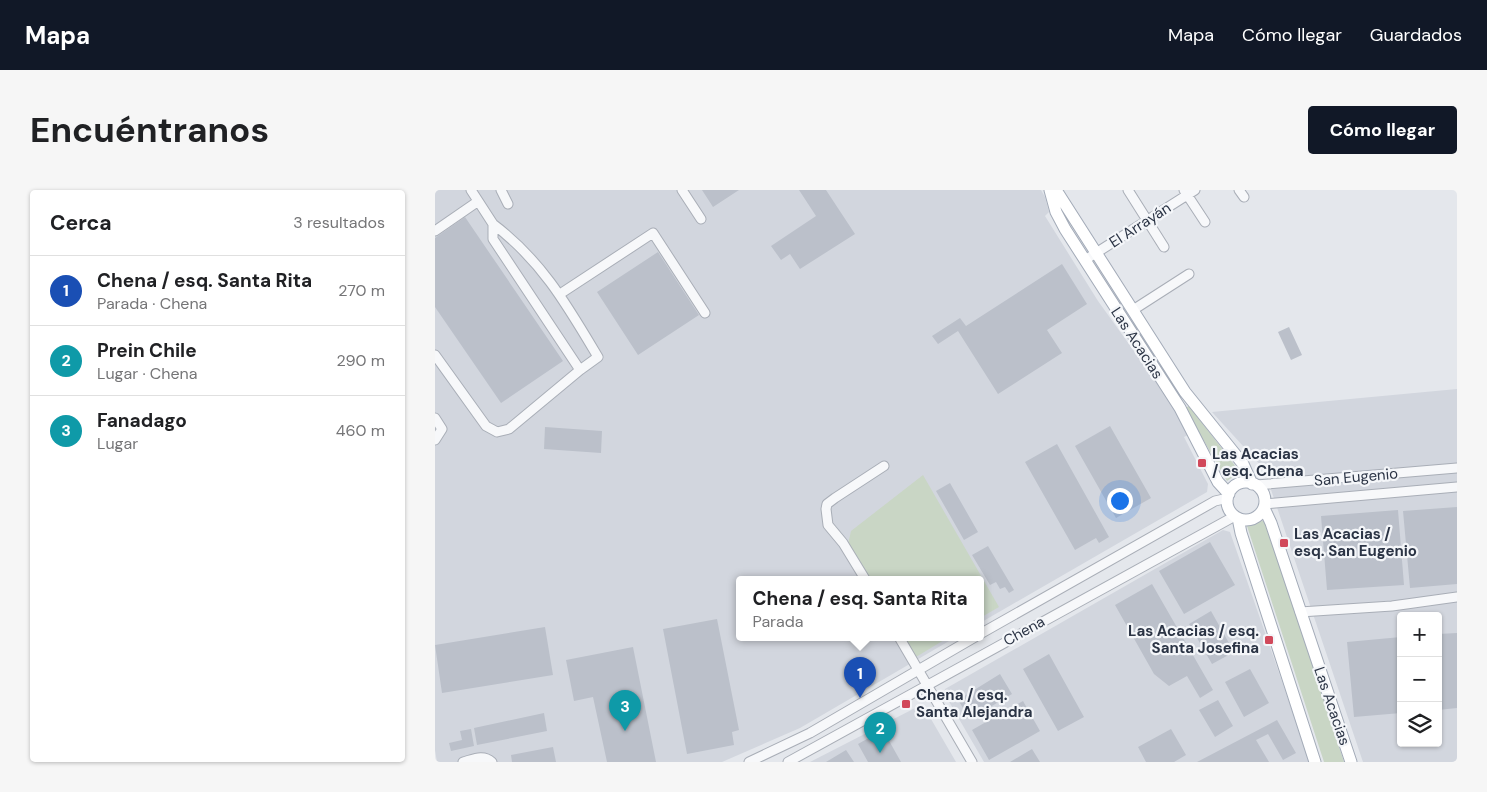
<!DOCTYPE html>
<html lang="es">
<head>
<meta charset="utf-8">
<style>
	body { margin:0; font-family:"DM Sans",sans-serif; background:#f6f6f6; color:#202124 }
	.controls { position:absolute; right:15px; bottom:15px; display:grid; overflow:hidden; border-radius:5px; box-shadow:0 1px 4px #0004 }
	.controls button { width:45px; height:45px; display:grid; place-items:center; padding:0; border:0; border-bottom:1px solid #e0e0e0; background:#fff; color:#202124; font:25px sans-serif }
	.you { position:absolute; left:684px; top:310px; width:18px; height:18px; margin:-12px; border:4px solid #fff; border-radius:50%; background:#1a73e8; box-shadow:0 0 0 8px #1a73e833 }
	.badge { display:grid; place-items:center; width:32px; height:32px; border-radius:50%; background:#111827; color:#fff; font-size:16px; font-weight:700 }
	.pin { position:absolute; translate:-50% -41px; filter:drop-shadow(0 1px 2px #0008) }
	.pin::after { content:''; position:absolute; top:26px; width:18px; height:15px; background:inherit; clip-path:polygon(0 0,100% 0,50% 100%) }
	.popup { position:absolute; left:301px; top:386px; width:248px; height:65px; box-sizing:border-box; display:grid; place-content:center; border-radius:5px; background:#fff; filter:drop-shadow(0 1px 4px #0005); font-size:16px; white-space:nowrap; color:#757577 }
	.popup b { font-size:19px; color:#202124 }
	.popup::after { content:''; position:absolute; left:50%; top:100%; margin-left:-10px; border:10px solid transparent; border-top-color:#fff }
	.list { margin:0; padding:0; list-style:none }
	h2 { display:flex; justify-content:space-between; align-items:center; height:65px; margin:0; padding:0 20px; font-size:21px }
	h2 small { font-size:16px; font-weight:400; color:#757577 }
	.list li { display:grid; grid-template-columns:32px 1fr auto; gap:15px; align-items:center; box-sizing:border-box; height:70px; padding:0 20px; border-top:1px solid #e0e0e0 }
	.list b { display:block; font-size:19px; white-space:nowrap }
	.list p { margin:0; font-size:16px; white-space:nowrap; color:#757577 }
	.list em { font-size:16px; font-style:normal; color:#757577 }
	.icon { flex:none; width:28px; height:28px; fill:none; stroke:currentColor; stroke-width:2; stroke-linecap:round; stroke-linejoin:round }
	.map { position:relative; flex:none; width:1022px; height:572px; overflow:hidden; border-radius:5px }
	header { display:flex; align-items:center; gap:30px; box-sizing:border-box; height:70px; padding:0 25px; background:#111827; color:#fff }
	header strong { font-size:24px }
	nav { display:flex; gap:28px; margin-inline-start:auto; font-size:18px }
	.intro { display:flex; align-items:center; justify-content:space-between; box-sizing:border-box; height:120px; padding:0 30px }
	h1 { margin:0; font-size:35px }
	.button { padding:12px 22px; border-radius:5px; background:#111827; color:#fff; font-size:18px; font-weight:700 }
	main { display:flex; gap:30px; padding:0 30px }
	aside { flex:1; background:#fff; border-radius:5px; box-shadow:0 1px 4px #0004 }
	.map>svg:first-child { display:block }
</style>
</head>
<body>
<header>
<strong>Mapa</strong>
<nav><a>Mapa</a><a>Cómo llegar</a><a>Guardados</a></nav>
</header>
<div class="intro"><h1>Encuéntranos</h1><a class="button">Cómo llegar</a></div>
<main>
<aside>
<h2>Cerca<small>3 resultados</small></h2>
<ul class="list">
<li><span class="badge" style="background:#1a4fb4">1</span><div><b>Chena / esq. Santa Rita</b><p>Parada · Chena</p></div><em>270 m</em></li>
<li><span class="badge" style="background:#0f9aa8">2</span><div><b>Prein Chile</b><p>Lugar · Chena</p></div><em>290 m</em></li>
<li><span class="badge" style="background:#0f9aa8">3</span><div><b>Fanadago</b><p>Lugar</p></div><em>460 m</em></li>
</ul>
</aside>
<div class="map">
<svg width="1022" height="572" viewBox="0 0 1022 572">
	<rect width="100%" height="100%" fill="#e4e7ec"/>
	<path fill="#d2d6de" fill-rule="evenodd" d="M0 0H606L610 7 614 22 610 26 663 111 737 214 753 245 749 247 773 294 772 302 545 433V389H305V447H521L365 538 287 572H2L0 560Z
		M1022 199V572H928L829 279 777 222ZM966 426H1003V553H966Z
		M788 340 795 342 875 572H549L509 503 510 499Z
		M486 515 489 517 521 572H375Z"/>
	<path fill="#c9d6c5" d="M754 216 805 282 792 291 750 218Z
		M488 285 564 417 545 428V389H434L413 354 416 341Z
		M830 330 909 572H889L812 336Z
		M469 447H514L481 467Z"/>
	<path fill="#bbc0ca" d="M267 0H304L278 17Z
		M364 0H391L420 44 365 79 355 64 346 70 336 56 381 26Z
		M30 27 128 171 66 213 0 117V48Z
		M223 62 264 125 203 165 162 102Z
		M627 74 652 114 612 140 627 163 563 204 523 141 503 154 497 146 525 128 531 136Z
		M854 137 867 165 856 170 843 142Z
		M675 236 716 308 681 328 640 256Z
		M110 237 167 241 166 263 109 259Z
		M622 254 674 347 664 353 661 348 640 360 590 272Z
		M515 293 543 342 529 350 501 301Z
		M1022 317V394L975 398 968 321Z
		M963 320 969 395 892 400 886 326Z
		M775 352 800 395 749 424 724 381Z
		M553 356 579 400 574 403 570 397 565 399 561 392 555 395 537 365Z
		M717 394 778 500 765 508 752 486 734 496 719 484 680 415Z
		M776 421 799 462 777 474 754 434Z
		M282 429 304 540 297 542 299 555 252 564 228 439Z
		M110 437 118 485 7 503 0 455Z
		M1022 443V518L1003 520V444Z
		M966 447V523L919 527 912 452Z
		M198 457 221 572H172L158 507 139 511 131 470Z
		M614 464 649 527 623 541 588 479Z
		M815 479 834 513 809 527 790 492Z
		M565 484 577 504 535 529 523 510Z
		M783 510 798 536 780 547 764 520Z
		M588 511 605 541 554 570 537 540Z
		M109 523 112 541 42 555 39 538Z
		M842 530 861 563 848 570 833 544 821 550 834 572H762Z
		M36 539 39 556 16 561 14 553 27 550 25 541Z
		M736 539 751 565 739 572H711L703 557Z
		M448 540 466 572H433L423 554Z
		M118 557 121 572H77L76 565Z
		M597 559 605 572H575Z
		M411 560 419 572H391Z"/>
	<g fill="none" stroke-linecap="round" stroke-linejoin="round">
		<g stroke="#a9aeb7" stroke-width="11">
			<path id="minor" d="M66 0 73 14
				M247 0 266 29
				M693 0 729 57
				M749 0 770 32
				M804 0 809 7
				M58 34C107 71 132 115 163 167L145 180
				M0 41 42 12
				M650 70 760 0
				M125 104 218 43 270 123
				M698 120 754 84
				M0 165 51 236 62 242 74 239 145 180 58 49V34L36 0
				M0 228 7 239 0 250
				M821 295 1022 278
				M830 314 1022 297
				M430 389 408 353 393 335 391 319 392 314 400 308 449 276
				M865 422 957 416 1022 407
				M545 444 780 311 793 308
				M464 447 537 572
				M28 572C39 569 48 564 57 572
				M314 572 375 543 540 447
				M353 572 800 326"/>
		</g>
		<g stroke="#a3abb8" stroke-width="13">
			<path id="major" d="M615 0 621 22 630 39 745 218 783 292 794 304
				M621 0 750 202 808 274 817 294
				M792 311a19 19 0 1 1 38 0a19 19 0 1 1-38 0Z
				M829 318 836 333 916 572
				M803 328 806 343 880 572"/>
		</g>
		<use href="#minor" stroke="#f7f8fa" stroke-width="9"/>
		<use href="#major" stroke="#fff" stroke-width="11"/>
	</g>
	<g fill="#d1495b" stroke="#f4f6f9" stroke-width="2">
		<rect x="762" y="268" width="10" height="10" rx="2.5"/>
		<rect x="844" y="348" width="10" height="10" rx="2.5"/>
		<rect x="829" y="445" width="10" height="10" rx="2.5"/>
		<rect x="466" y="509" width="10" height="10" rx="2.5"/>
	</g>
	<g text-anchor="middle" dominant-baseline="central" stroke-width="4.5" stroke-linejoin="round" paint-order="stroke">
		<g font-size="15" fill="#2b3445" stroke="#f4f6f9">
			<text transform="translate(705 35) rotate(-33)">El Arrayán</text>
			<text transform="translate(702 153) rotate(57)">Las Acacias</text>
			<text transform="translate(921 287) rotate(-5)">San Eugenio</text>
			<text transform="translate(589 441) rotate(-29)">Chena</text>
			<text transform="translate(897 516) rotate(71)">Las Acacias</text>
		</g>
		<g font-size="15" font-weight="bold" fill="#2b3445" stroke="#f4f6f9" text-anchor="start">
			<text x="777" y="264">Las Acacias<tspan x="777" dy="17">/ esq. Chena</tspan></text>
			<text x="859" y="344">Las Acacias /<tspan x="859" dy="17">esq. San Eugenio</tspan></text>
			<text x="824" y="441" text-anchor="end">Las Acacias / esq.<tspan x="824" dy="17">Santa Josefina</tspan></text>
			<text x="481" y="505">Chena / esq.<tspan x="481" dy="17">Santa Alejandra</tspan></text>
		</g>
	</g>
</svg>
<div class="controls">
<button>+</button>
<button>−</button>
<button><svg class="icon" aria-label="layers" viewBox="0 0 24 24"><path d="M12 4l9 5-9 5-9-5zM3 14l9 5 9-5"/></svg></button>
</div>
<div class="you"></div>
<div class="pin badge" style="left:425px;top:508px;background:#1a4fb4">1</div>
<div class="popup"><b>Chena / esq. Santa Rita</b>Parada</div>
<div class="pin badge" style="left:445px;top:563px;background:#0f9aa8">2</div>
<div class="pin badge" style="left:190px;top:541px;background:#0f9aa8">3</div>
</div>
</main>
</body>
</html>
